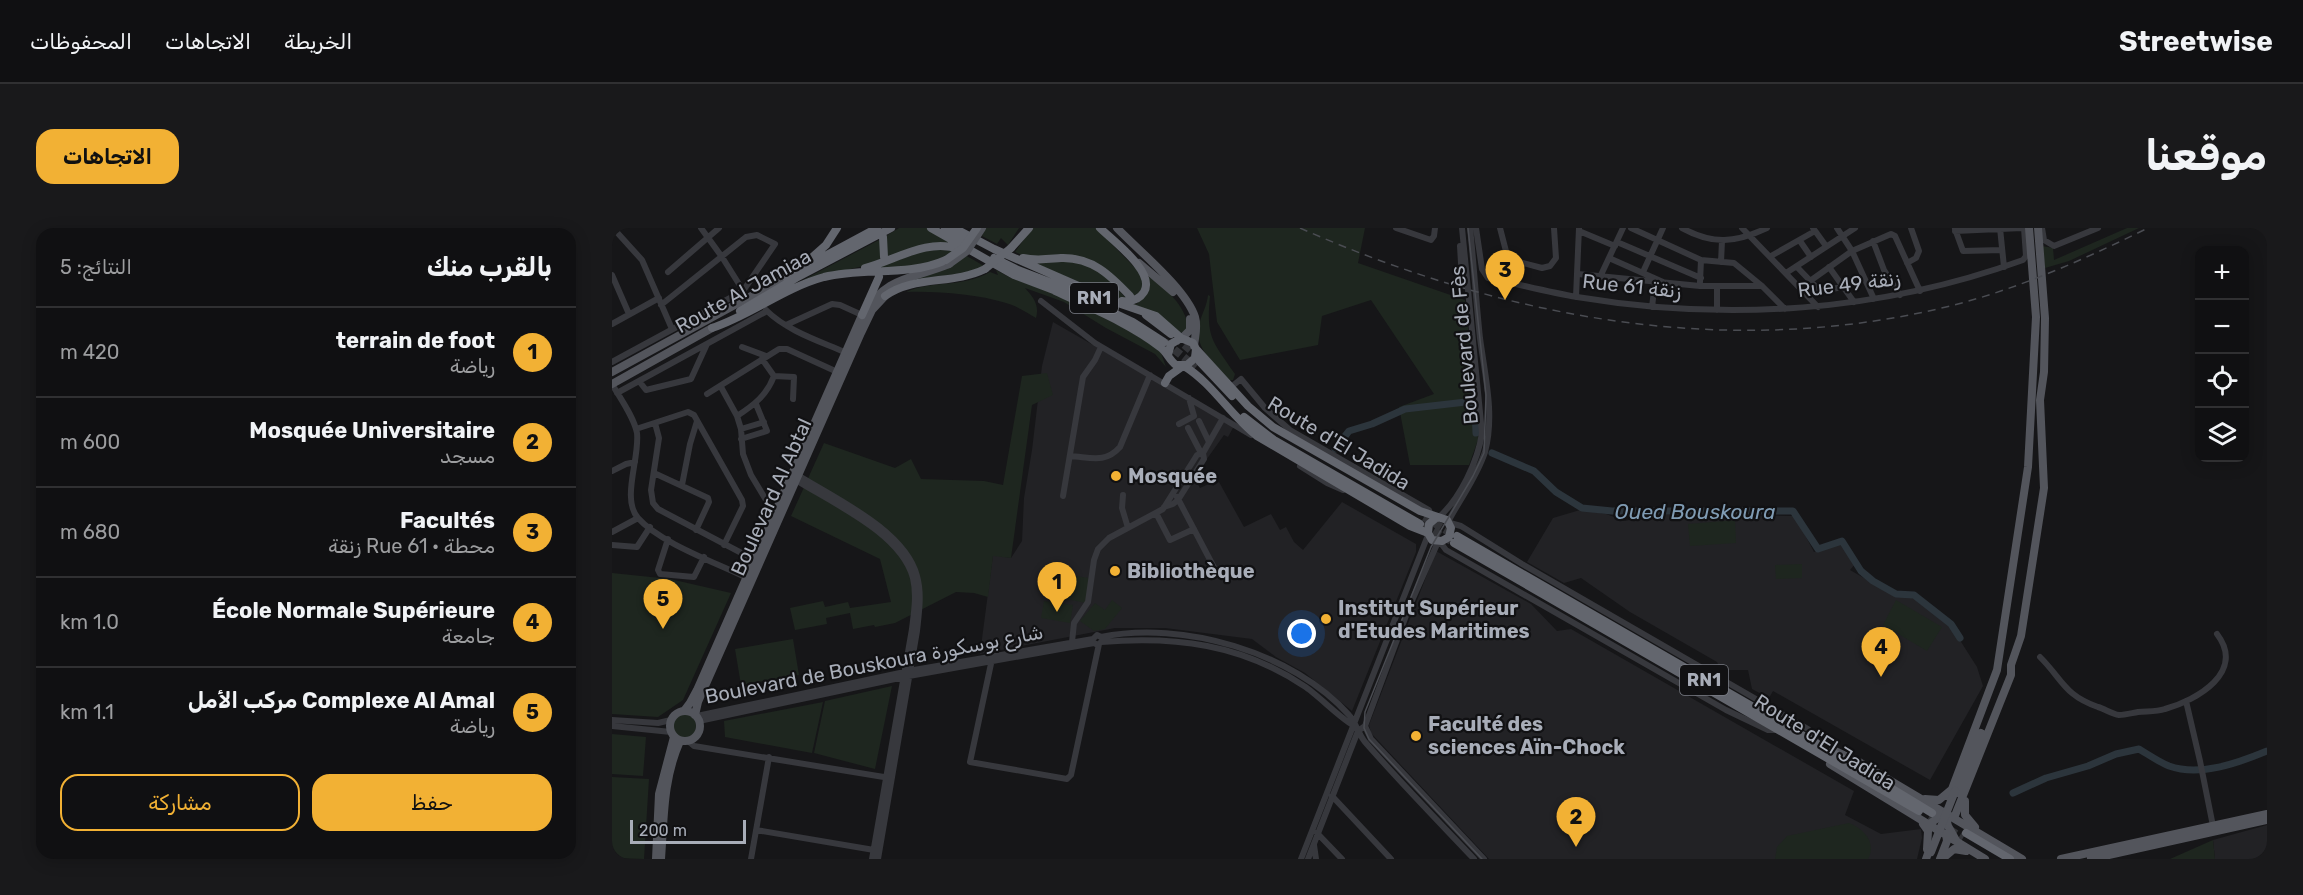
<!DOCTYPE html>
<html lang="ar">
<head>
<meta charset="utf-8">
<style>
	body { margin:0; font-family:Rubik,Vazirmatn,sans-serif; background:#19191b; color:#f1f3f6; direction:rtl }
	.controls { position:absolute; right:18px; top:18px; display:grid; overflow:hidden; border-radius:12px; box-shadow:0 3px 15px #0003 }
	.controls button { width:54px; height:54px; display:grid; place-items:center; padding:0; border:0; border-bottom:2px solid #303032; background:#101012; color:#f1f3f6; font:30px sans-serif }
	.scale { position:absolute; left:18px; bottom:15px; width:116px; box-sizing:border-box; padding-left:6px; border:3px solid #a8adb8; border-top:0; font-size:16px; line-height:21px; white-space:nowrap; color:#a8adb8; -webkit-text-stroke:4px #111113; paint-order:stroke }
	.you { position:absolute; left:690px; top:406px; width:21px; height:21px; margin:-15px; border:4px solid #fff; border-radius:50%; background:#1a73e8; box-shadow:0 0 0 9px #1a73e833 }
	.badge { display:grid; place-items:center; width:39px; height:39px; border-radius:50%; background:#f2b134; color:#111; font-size:20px; font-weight:700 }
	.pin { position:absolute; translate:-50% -50px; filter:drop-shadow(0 2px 3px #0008) }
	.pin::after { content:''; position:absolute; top:32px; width:21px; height:18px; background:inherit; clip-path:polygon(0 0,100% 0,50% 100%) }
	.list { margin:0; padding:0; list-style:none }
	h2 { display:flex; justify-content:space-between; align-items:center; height:78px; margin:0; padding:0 24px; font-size:26px }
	h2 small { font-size:20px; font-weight:400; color:#9c9d9f }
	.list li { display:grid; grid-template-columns:39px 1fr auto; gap:18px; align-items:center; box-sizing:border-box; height:90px; padding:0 24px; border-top:2px solid #303032 }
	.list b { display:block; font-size:22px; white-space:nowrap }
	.list p { margin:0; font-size:20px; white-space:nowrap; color:#9c9d9f }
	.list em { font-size:20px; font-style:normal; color:#9c9d9f }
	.actions { display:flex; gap:12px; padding:18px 24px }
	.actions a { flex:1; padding:14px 0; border:2px solid #f2b134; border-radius:18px; text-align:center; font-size:21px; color:#f2b134 }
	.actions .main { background:#f2b134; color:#111 }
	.icon { flex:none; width:33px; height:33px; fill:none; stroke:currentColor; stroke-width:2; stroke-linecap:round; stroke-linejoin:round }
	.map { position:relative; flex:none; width:1655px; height:631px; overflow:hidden; direction:ltr; border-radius:18px }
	header { display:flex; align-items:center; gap:36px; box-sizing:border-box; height:84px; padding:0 30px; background:#101012; border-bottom:2px solid #303032 }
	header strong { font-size:28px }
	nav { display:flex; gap:33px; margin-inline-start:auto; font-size:21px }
	.intro { display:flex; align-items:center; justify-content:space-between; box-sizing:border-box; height:144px; padding:0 36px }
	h1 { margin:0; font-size:42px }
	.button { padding:15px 27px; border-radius:18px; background:#f2b134; color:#111; font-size:21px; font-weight:700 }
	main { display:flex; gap:36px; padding:0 36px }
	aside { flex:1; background:#101012; border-radius:18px; box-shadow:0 3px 15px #0003 }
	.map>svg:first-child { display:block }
</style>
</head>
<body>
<header>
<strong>Streetwise</strong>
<nav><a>الخريطة</a><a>الاتجاهات</a><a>المحفوظات</a></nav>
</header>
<div class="intro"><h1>موقعنا</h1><a class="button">الاتجاهات</a></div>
<main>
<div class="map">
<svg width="1655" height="631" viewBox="0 0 1655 631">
	<rect width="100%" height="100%" fill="#161618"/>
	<path fill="#222225" d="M441 94 622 198 616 209 612 207 582 249 588 260 599 255 601 258 607 254 632 299 659 286 668 302 674 299 682 314 691 322 730 274 804 316V324L740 483 693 445 664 429 640 411 553 400H503L368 426 381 327 399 330 410 313 412 270 420 222 430 138Z
		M968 282 994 286 1013 293 1038 287 1069 286 1183 288 1202 324 1227 315 1243 336 1238 342 1285 369 1301 368 1337 395 1365 439 1371 458 1318 552 1161 463 1157 470 1140 461 1136 442H1109L1105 434 1018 384 969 350 952 355 915 334 941 290Z
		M824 323 919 376 945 403 959 401 1242 563 1233 587 1269 606 1309 601 1310 610 1305 631H877L759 505 757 497Z
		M1655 597V631H1603L1601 612Z"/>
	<path fill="#1e261f" d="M287 0H315L340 16 274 33V8Z
		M373 0H407L396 17 389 10 385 16 370 8Z
		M420 0H484L531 48 530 65 521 68 485 35 414 29 403 24Z
		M585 0H753L746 35 853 72 865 179 866 212 857 237H798L787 179 822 166 759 72 710 88 706 117 628 132 605 94 597 26Z
		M1515 0H1527L1457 33 1433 40 1430 18 1441 20 1442 32Z
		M269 11 268 34 189 53Z
		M320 20 343 23 323 35 258 42Z
		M353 27 372 38 359 45 277 62Z
		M454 32 485 40 515 71 503 69 421 35Z
		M384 42 399 50 447 67 512 100 548 122 554 139 543 126 494 100 452 74 413 60C420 68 428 76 424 90 415 85 405 78 394 75 364 66 326 63 294 64 321 52 350 60 378 44L386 47Z
		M534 46C552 60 574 76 576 100L570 105 520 77 526 75Z
		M596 67 598 68C594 110 600 112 623 146L621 152H617C600 132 579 120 589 90 592 82 595 76 596 67Z
		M435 145 441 167 420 177 399 330 381 328 376 369 362 365 344 364 283 395 263 399 262 397 241 401 238 385 214 390 215 396 183 402 178 380 211 373 213 379 236 374 238 380 279 374 268 331 179 288 212 215 283 240 299 231 309 251 372 253 391 257 410 148Z
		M1123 292 1124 315 1078 318 1076 296Z
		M1190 336V350L1164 351 1163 337Z
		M0 345 58 351 119 365 71 472 46 489 0 486Z
		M449 346 477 350 474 375 445 369Z
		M500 372 510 380 493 401 482 403 468 393 483 375 493 382Z
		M1284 372 1330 399 1315 423 1271 397Z
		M432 373 461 377 458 395 429 390Z
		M181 411 187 447 129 457 123 421Z
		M280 458 263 541 202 525 213 473Z
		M211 474 200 525 113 509 112 493Z
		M60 498a12 12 0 1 1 24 0a12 12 0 1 1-24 0Z
		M0 506 34 509 31 548 0 546Z
		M0 549 37 551 32 631 0 630Z
		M1237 595C1252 601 1265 615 1256 631H1163L1165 619 1175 608Z
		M1601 612 1603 631H1558Z"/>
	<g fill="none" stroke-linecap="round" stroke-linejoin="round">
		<path stroke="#2c353c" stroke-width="7" d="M723 221 737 203 760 196 793 181 854 174 863 182 864 205
			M880 225 922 243 944 264 970 280 1000 283H1181L1206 321 1230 313 1249 343 1261 353 1284 366 1302 367 1339 396 1348 410
			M1401 565 1434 550 1476 538 1504 526 1527 521C1537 527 1547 534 1557 538 1588 549 1626 535 1655 523"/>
		<path stroke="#333438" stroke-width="8" stroke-dasharray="8 4" stroke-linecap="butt" d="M563 109 588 130
			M553 114 584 139
			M812 289 842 307
			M811 297 839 313
			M1317 589 1351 610"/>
		<path stroke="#37383d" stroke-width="6" d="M1 0 30 32 60 101
			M89 0 110 29 132 64
			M784 0 819 12 822 8 823 0
			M864 0 870 41 876 50C906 56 936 64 965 69 1115 94 1268 84 1411 32L1414 28 1412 0
			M888 0 896 31 930 40 938 38 944 30 942 0
			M1019 0 1089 32 1122 35 1150 58 1173 81
			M1070 0C1101 17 1123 15 1155 0
			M1130 0 1206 79
			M1201 0 1214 18
			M1225 0 1240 23 1262 71
			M1388 0 1392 39
			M1430 0 1432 12 1442 18 1486 0
			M1343 1 1351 23 1390 22
			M967 3 1003 18
			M1343 3 1410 0
			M1188 13 1199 29
			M1261 13 1272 42 1288 67
			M1005 14 1089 50
			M848 18 849 35
			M1159 28 1203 3
			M997 30 1051 54
			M1109 34 1110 13
			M1295 35 1304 30 1307 23 1299 0
			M1185 39 1208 63 1231 59
			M1217 39 1242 74
			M56 44 107 0
			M1031 44 1051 0
			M1174 45 1243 0
			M966 46 1088 58H1150
			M0 47 17 86
			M988 49 1011 0
			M1198 53 1240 23 1279 6 1283 8 1308 63
			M1088 54 1089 32
			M964 69 967 0
			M429 73 483 115 639 207
			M1040 79 1043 54
			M154 82C174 102 204 112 230 123
			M1105 82V58
			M0 96 47 70
			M174 97 220 76 228 77 250 87
			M130 119 154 128
			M150 131 162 148
			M0 134 131 63 163 16 145 7 134 9 49 77
			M162 148 182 149 181 171
			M27 153 34 162 79 151 95 116
			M0 156C8 170 22 189 25 205 28 230 9 271 26 290 47 314 102 334 131 348
			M109 159 125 188 129 201 131 226 139 247 160 282
			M619 159 629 151 653 180 678 202 817 282 819 288
			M5 165 155 83
			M95 166 167 121H175L221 142
			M125 188C142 177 155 167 162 148
			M587 193 597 214
			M43 195 47 210 39 262 41 275 46 281 139 330
			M567 196 582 188 577 170
			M576 200 589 225
			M24 201 76 184 82 187 130 272 131 278 112 317
			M129 201 152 194
			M129 211 155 203 144 176
			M458 228C478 229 493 236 508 219L538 147
			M688 238 715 255 731 262
			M0 243 14 236 23 234
			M42 245 96 270 97 274 84 302
			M184 246C222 270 293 302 305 348 310 366 307 384 305 403L266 631
			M182 251C220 275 289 305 301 350 305 367 302 384 300 401L260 631
			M70 257 78 216 85 193
			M511 267 510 280 516 300
			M451 268 471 149 483 132 489 119
			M565 269 606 347
			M552 279 561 276 566 272 592 231 591 225 611 190
			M544 285 558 312 582 301
			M826 290C848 271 866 233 870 205L850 0
			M836 294C848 271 865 249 873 224 883 187 873 148 868 110 864 73 862 37 858 0
			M838 295 849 298 910 336 1196 501 1207 517
			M0 304 26 290
			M56 311 46 342 48 346 82 349 92 329
			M828 314 834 322 1114 482 1156 502H1164
			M0 317 25 319 38 299
			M460 414 462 395 476 374 482 332 486 321 497 310 551 281 585 227 591 225
			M1428 429C1451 452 1452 467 1486 479 1493 481 1500 486 1507 487 1513 487 1520 485 1526 484 1535 483 1544 484 1553 481 1585 472 1634 444 1605 406
			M380 431 358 534 455 551 459 547 487 416
			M1574 473 1588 533 1601 598
			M85 488 302 442 481 411 485 407 489 409C570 392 681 424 737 487 744 494 746 506 753 514 788 554 825 592 862 631
			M0 492 46 495 59 492
			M87 493 297 448 482 415 486 417 489 414C564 408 629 416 692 458 705 466 733 495 743 498
			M0 498 59 504
			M753 498 759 511 872 631
			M76 513 82 518 278 550
			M720 568 779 631
			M144 602 262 622
			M705 605 730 631
			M702 617 704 631
			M139 631 157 529
			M689 631 816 307
			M696 631 746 503 753 498 798 377 826 314"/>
		<path stroke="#53555c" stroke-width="8" d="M505 0C526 22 574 61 583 89 586 99 583 108 582 118
			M527 35 561 64
			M570 110 578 102V91
			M0 144 174 49
			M0 156 100 100
			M58 498a15 15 0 1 1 30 0a15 15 0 1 1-30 0Z
			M72 483 78 475 85 462 250 87C276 47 298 52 337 36
			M83 487 86 474 249 105 260 82 273 68
			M1217 520 1247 534 1410 631
			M1218 536 1373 631
			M1346 565 1369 505
			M1337 569 1385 442 1416 239 1424 89 1417 0
			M1313 571 1327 572 1339 562
			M1353 573V587L1363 599
			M1333 586 1336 598 1346 616
			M1342 590 1399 447V437L1409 408 1432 260 1428 172 1432 144 1433 90 1426 0
			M1320 594 1326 590V583
			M1311 596 1316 603 1315 621
			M44 631 47 566 62 509
			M49 631C52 590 51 551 68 513
			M1314 631 1319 617
			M1328 631 1335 613 1334 606
			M1330 631 1342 621 1354 623
			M1449 631 1655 586
			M1479 631 1655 592"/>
		<path stroke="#63666e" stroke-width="8" d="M319 0 402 47 447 64
			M333 0 355 15
			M342 0 382 21 503 74 544 88 569 110 581 115 584 121 583 130 575 137H564C557 132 555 124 548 119 517 95 479 80 443 63
			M488 0C501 13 544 44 532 64 527 72 519 74 510 73
			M271 9 272 29
			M399 20 417 0
			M382 30 406 42 492 75
			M411 30C424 33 436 31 449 30 480 29 498 47 518 68
			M196 33 214 17 225 0
			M253 40C284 32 315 10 347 21
			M174 49 265 0
			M273 68C302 47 341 57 373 41
			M485 77 521 94 552 114
			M128 83 184 50 279 0
			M250 87 267 49
			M534 87 559 106
			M100 100C139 87 172 60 212 49 252 39 296 49 334 32
			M584 121 636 178 661 199 808 283 835 292 839 300 837 309 830 313 820 312 816 305 817 296 824 290
			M556 127 559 116 569 110
			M588 134 620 168
			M572 138C600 155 619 188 645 208L798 298 816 305
			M553 155 557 148 571 138
			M632 189 662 212 808 296
			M845 308 1223 526 1320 585
			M842 315 1307 583
			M1354 605 1398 631"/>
		<path stroke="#4a4c52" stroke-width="1.5" d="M856 0 874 167 872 225 861 248 819 319 753 484 752 500 757 511 870 631"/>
		<path stroke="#4a4c52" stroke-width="1.5" stroke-dasharray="8 6" stroke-linecap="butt" d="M688 0C891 90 1115 132 1334 79 1404 62 1471 32 1536 0"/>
		<path stroke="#53555c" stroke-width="8" d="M337 36 355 23 370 0
			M1319 624 1343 563"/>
		<path stroke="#63666e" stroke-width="8" d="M334 32 351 20 365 0
			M373 41 399 20"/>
	</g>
	<g fill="#f2b134" stroke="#111113" stroke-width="2">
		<circle cx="504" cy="248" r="6"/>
		<circle cx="503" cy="343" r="6"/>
		<circle cx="714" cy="391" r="6"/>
		<circle cx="804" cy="508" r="6"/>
	</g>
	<g text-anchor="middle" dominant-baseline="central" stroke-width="4.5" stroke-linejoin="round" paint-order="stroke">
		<g fill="#111113" stroke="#7b7e86" stroke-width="1.5">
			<rect x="458" y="55" width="48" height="30" rx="4.5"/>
			<rect x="1068" y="437" width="48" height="30" rx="4.5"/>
		</g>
		<g font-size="18" font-weight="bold" fill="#a8adb8">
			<text x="482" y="70">RN1</text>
			<text x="1092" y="452">RN1</text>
		</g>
		<g font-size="20" fill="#a8adb8" stroke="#111113">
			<text transform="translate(1237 56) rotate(-7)">Rue 49 زنقة</text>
			<text transform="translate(1020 58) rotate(6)">Rue 61 زنقة</text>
			<text transform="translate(131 63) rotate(-29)">Route Al Jamiaa</text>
			<text transform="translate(852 117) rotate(-95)">Boulevard de Fès</text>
			<text transform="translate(727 215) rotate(31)">Route d'El Jadida</text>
			<text transform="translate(159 269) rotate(-66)">Boulevard Al Abtal</text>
			<text transform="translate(262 436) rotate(-11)">Boulevard de Bouskoura شارع بوسكورة</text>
			<text transform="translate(1213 514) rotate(32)">Route d'El Jadida</text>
		</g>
		<g font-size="20" font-weight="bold" fill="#a8adb8" stroke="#111113" text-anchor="start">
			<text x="516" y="248">Mosquée</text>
			<text x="515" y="343">Bibliothèque</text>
			<text x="726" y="380">Institut Supérieur<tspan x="726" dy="23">d'Etudes Maritimes</tspan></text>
			<text x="816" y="496">Faculté des<tspan x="816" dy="23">sciences Aïn-Chock</tspan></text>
		</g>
		<g font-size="21" font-style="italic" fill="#7f9bb3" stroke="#111113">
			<text x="1083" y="283">Oued Bouskoura</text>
		</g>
	</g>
</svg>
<div class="controls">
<button>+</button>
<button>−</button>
<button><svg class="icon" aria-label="locate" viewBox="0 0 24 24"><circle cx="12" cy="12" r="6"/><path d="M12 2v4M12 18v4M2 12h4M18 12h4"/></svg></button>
<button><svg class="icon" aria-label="layers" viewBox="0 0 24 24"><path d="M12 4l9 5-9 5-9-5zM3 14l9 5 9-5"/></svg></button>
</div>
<div class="scale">200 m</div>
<div class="you"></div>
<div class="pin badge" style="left:445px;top:384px">1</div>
<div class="pin badge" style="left:964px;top:619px">2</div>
<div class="pin badge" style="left:893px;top:72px">3</div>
<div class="pin badge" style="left:1269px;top:449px">4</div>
<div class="pin badge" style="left:51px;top:401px">5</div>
</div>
<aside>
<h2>بالقرب منك<small>النتائج: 5</small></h2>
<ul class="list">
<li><span class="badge">1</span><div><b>terrain de foot</b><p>رياضة</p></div><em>420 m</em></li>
<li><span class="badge">2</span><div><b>Mosquée Universitaire</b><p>مسجد</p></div><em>600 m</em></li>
<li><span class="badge">3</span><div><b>Facultés</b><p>محطة · Rue 61 زنقة</p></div><em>680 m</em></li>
<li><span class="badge">4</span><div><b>École Normale Supérieure</b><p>جامعة</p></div><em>1.0 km</em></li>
<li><span class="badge">5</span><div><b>Complexe Al Amal مركب الأمل</b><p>رياضة</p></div><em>1.1 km</em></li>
</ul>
<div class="actions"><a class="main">حفظ</a><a>مشاركة</a></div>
</aside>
</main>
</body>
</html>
